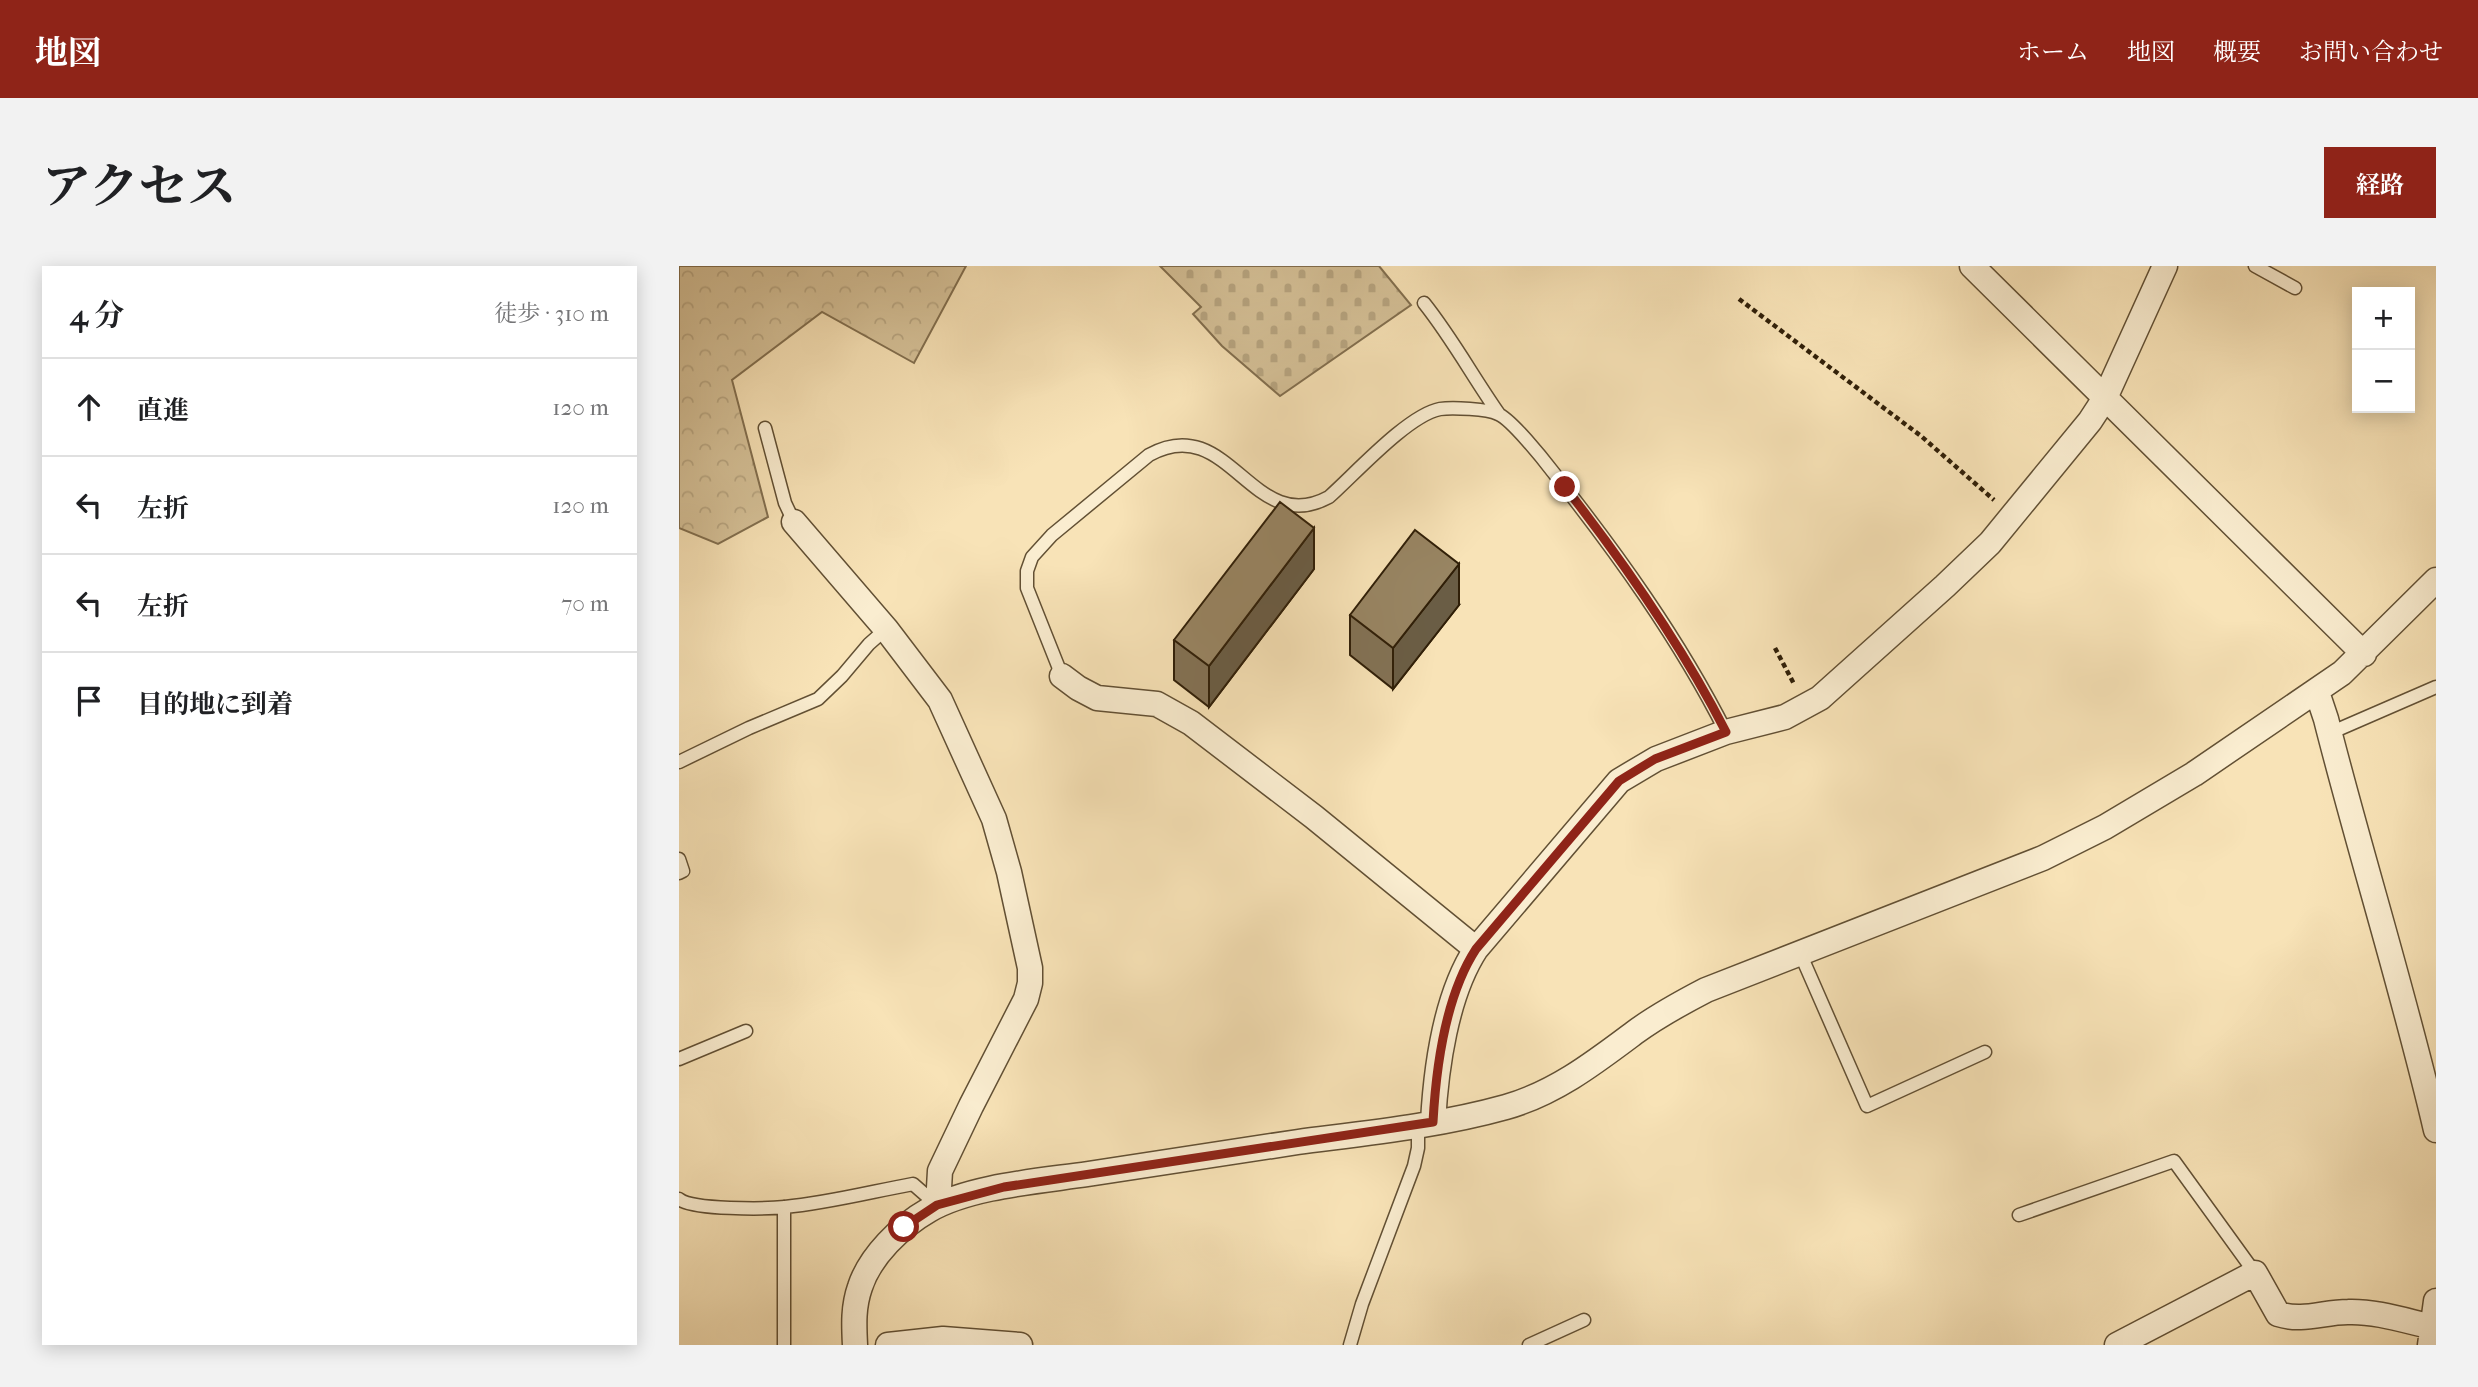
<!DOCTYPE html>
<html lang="ja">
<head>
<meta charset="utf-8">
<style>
	body { margin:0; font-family:"IM FELL French Canon","Noto Serif JP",serif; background:#f2f2f2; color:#202124 }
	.controls { position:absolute; right:21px; top:21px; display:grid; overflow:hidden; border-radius:0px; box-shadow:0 4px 18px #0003 }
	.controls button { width:63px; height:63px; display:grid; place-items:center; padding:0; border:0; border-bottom:2px solid #e0e0e0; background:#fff; color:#202124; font:35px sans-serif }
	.stop { position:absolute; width:21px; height:21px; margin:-16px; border:5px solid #8f2418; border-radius:50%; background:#fff }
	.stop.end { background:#8f2418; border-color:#fff; box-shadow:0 2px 7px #0008 }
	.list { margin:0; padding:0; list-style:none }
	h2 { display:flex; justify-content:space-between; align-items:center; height:91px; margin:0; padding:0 28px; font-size:30px }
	h2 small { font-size:23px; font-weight:400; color:#757577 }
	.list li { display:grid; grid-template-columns:46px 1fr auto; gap:21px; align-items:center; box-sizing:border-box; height:98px; padding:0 28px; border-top:2px solid #e0e0e0 }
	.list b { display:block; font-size:26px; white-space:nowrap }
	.list em { font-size:23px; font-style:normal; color:#757577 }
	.icon { flex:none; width:38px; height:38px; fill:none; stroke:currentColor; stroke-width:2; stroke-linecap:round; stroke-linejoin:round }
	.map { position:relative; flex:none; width:1757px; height:1079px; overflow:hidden; border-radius:0px }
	header { display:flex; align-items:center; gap:42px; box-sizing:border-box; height:98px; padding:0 35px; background:#8f2418; color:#fff }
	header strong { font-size:33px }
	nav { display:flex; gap:38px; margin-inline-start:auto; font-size:24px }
	.intro { display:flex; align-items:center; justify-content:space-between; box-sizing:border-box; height:168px; padding:0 42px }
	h1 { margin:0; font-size:49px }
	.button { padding:18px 32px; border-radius:0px; background:#8f2418; color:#fff; font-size:24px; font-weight:700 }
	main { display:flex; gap:42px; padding:0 42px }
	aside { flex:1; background:#fff; border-radius:0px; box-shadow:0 4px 18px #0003 }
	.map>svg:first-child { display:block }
</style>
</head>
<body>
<header>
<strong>地図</strong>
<nav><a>ホーム</a><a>地図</a><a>概要</a><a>お問い合わせ</a></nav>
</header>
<div class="intro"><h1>アクセス</h1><a class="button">経路</a></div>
<main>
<aside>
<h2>4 分<small>徒歩 · 310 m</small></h2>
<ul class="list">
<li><svg class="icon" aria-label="ahead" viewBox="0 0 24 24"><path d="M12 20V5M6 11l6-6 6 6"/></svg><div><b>直進</b></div><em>120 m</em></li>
<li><svg class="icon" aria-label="left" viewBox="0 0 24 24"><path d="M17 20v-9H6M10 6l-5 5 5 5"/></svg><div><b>左折</b></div><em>120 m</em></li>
<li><svg class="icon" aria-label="left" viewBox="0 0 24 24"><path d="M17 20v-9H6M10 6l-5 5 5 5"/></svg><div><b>左折</b></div><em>70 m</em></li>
<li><svg class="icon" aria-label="arrive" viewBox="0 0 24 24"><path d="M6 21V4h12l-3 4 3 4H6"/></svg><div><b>目的地に到着</b></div></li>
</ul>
</aside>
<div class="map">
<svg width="1757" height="1079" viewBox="0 0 1757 1079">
	<defs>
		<pattern id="forest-crowns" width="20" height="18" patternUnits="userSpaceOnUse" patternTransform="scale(1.75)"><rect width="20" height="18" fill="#d6c299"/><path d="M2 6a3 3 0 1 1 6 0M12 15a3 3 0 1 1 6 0" fill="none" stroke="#b8a682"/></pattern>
		<pattern id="cemetery-stones" width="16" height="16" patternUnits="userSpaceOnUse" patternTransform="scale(1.75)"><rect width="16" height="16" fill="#d6c299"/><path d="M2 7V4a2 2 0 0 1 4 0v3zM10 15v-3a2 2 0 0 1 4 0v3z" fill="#b8a682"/></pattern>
	</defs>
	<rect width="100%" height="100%" fill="#f8e3b7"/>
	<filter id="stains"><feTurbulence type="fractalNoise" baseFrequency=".00286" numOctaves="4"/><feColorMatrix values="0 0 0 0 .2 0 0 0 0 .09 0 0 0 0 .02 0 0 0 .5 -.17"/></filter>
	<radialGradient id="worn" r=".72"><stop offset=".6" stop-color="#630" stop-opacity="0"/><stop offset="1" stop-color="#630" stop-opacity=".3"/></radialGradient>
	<path fill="url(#forest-crowns)" stroke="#837050" stroke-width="2" d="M0 0H287L235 97 143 46 53 114 89 251 39 278 0 262Z"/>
	<path fill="url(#cemetery-stones)" stroke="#837050" stroke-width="2" d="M481 0H700L732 39 601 130 543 80 514 48 522 41Z"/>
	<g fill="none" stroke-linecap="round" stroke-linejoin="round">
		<g stroke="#625034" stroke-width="15">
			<path id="service" d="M1576 0 1616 22
				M745 37C773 72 794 111 820 148
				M86 162 106 237 115 256
				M383 410 348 322V305L353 291 373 269 470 189C550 144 573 273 650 231 676 208 729 149 761 143 773 141 809 143 819 148 832 153 864 193 874 206 938 287 1000 373 1047 466
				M1651 467 1757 421
				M0 496 70 462 139 433 163 410 190 378 207 363
				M0 593 4 605 0 607
				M1121 687 1188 840 1306 786
				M0 793 67 765
				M0 933C13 944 87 943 106 941 149 937 191 926 234 918L258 939
				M1340 949 1495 895 1576 1007
				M105 1079V941
				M671 1079 683 1038 735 900 739 882V860
				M850 1079 905 1054"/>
		</g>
		<g stroke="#625034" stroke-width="27">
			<path id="minor" d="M1293 0 1685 388
				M115 256 207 363 261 434 315 553 330 606 351 702V717L347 733 292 840 261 905 259 939
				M383 410 399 422 418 432 478 438 512 457 635 551 797 683
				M1638 426 1647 453C1682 591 1725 726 1757 864
				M754 856C757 802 767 729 797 683L940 515 977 493 1047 466 1106 451 1141 432 1266 320 1311 277 1411 155 1426 132 1486 0
				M176 1079C175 1059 174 1041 181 1021 191 990 222 960 250 944 291 920 362 915 409 908 479 897 549 886 619 876 688 867 759 860 827 841 876 827 915 797 955 767 978 750 1002 737 1027 724L1364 592 1426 561 1515 508 1663 407 1757 314
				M209 1079 264 1073 341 1079
				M1438 1079 1576 1007 1599 1048C1624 1056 1644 1046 1669 1046 1697 1045 1727 1055 1754 1061
				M1751 1079 1757 1035"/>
		</g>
		<path stroke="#301f08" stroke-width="4.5" stroke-dasharray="5 3.5" stroke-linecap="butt" d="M1060 33 1242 170 1315 234
			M1096 382 1115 418"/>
		<use href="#service" stroke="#faedd0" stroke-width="12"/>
		<use href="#minor" stroke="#faedd0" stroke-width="24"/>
	</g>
	<path fill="#837255" stroke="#301f08" stroke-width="2" d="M635 303 530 441 495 414V374Z
		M780 339 714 423 671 389V349Z"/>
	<path fill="#6a5d45" stroke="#301f08" stroke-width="2" d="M635 262V303L530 441V400Z
		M780 298V339L714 423V382Z"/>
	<path fill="#988563" stroke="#301f08" stroke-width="2" d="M601 236 635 262 530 400 495 374Z
		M736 264 780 298 714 382 671 349Z"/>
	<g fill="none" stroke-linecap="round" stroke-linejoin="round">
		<path stroke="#8f2418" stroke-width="9" d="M225 961 258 939 325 921 754 856C757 802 767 729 797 683L940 515 976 493 1047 466C1003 380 946 298 886 221"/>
	</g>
	<rect width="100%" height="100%" filter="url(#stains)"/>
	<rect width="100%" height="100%" fill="url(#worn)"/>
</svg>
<div class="controls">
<button>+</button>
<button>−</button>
</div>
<div class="stop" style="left:225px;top:961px"></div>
<div class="stop end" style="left:886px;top:221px"></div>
</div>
</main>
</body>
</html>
